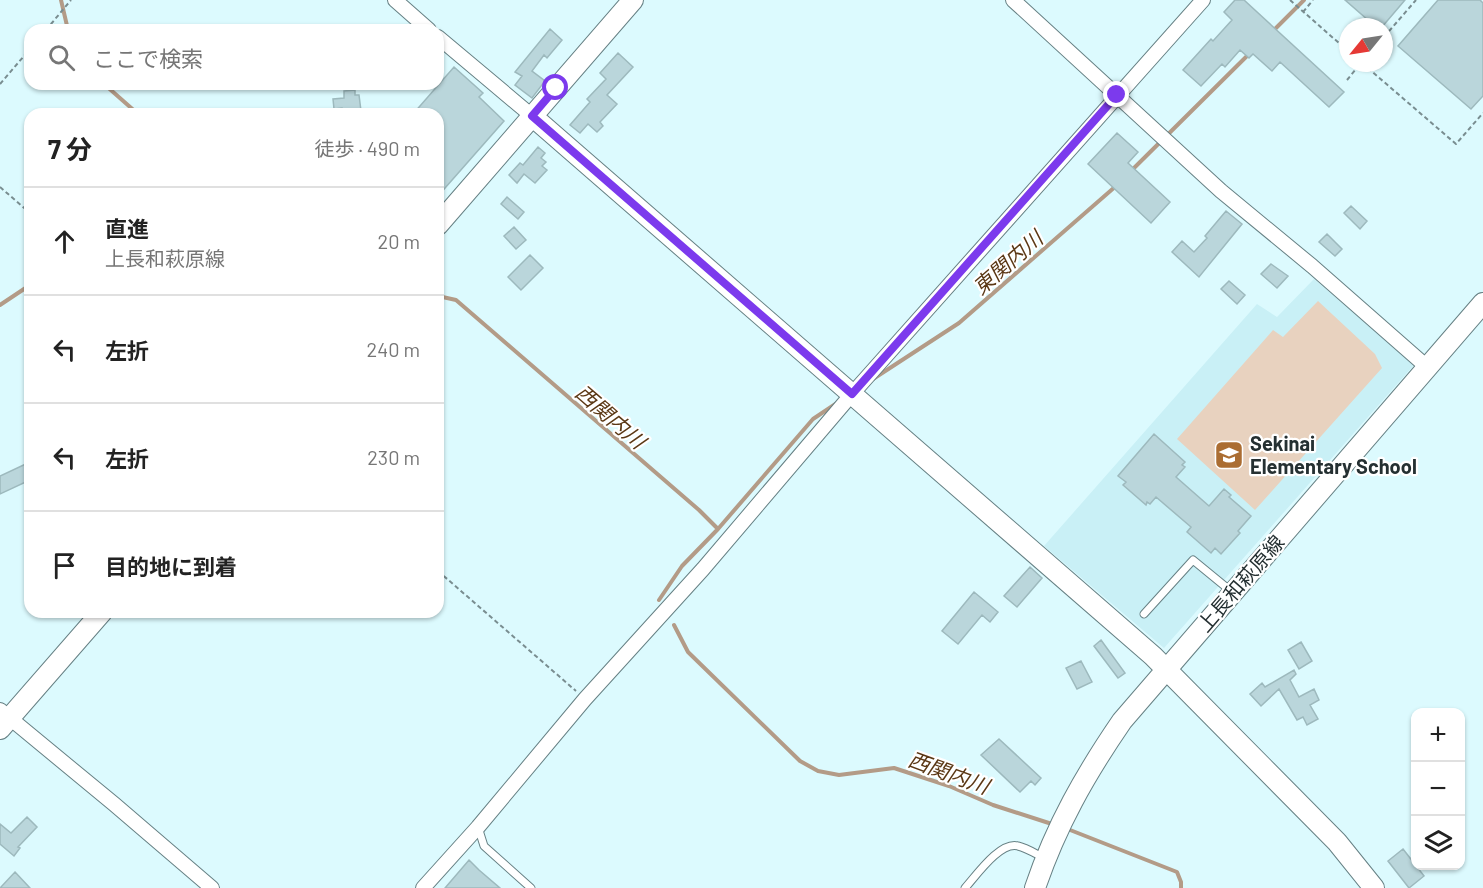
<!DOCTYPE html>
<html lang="ja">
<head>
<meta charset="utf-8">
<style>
	body { margin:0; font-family:Barlow,"Noto Sans JP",sans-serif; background:#f6f6f6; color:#222 }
	.controls { position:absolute; right:18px; bottom:18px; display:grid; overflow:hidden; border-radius:12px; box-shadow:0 2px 4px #0004 }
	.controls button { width:54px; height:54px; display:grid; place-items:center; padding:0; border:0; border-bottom:2px solid #e0e0e0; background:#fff; color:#222; font:30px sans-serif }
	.compass { position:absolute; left:1339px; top:18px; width:54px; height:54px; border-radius:50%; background:#fff; box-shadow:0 2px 4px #0004; rotate:240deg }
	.stop { position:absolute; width:18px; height:18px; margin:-14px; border:4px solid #7c3aed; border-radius:50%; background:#fff }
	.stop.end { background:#7c3aed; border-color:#fff; box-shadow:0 2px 6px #0008 }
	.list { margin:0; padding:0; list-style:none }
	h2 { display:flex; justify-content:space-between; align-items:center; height:78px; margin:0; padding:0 24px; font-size:26px }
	h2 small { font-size:20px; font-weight:400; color:#767676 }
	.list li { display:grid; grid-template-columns:39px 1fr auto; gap:18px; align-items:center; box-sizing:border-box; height:108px; padding:0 24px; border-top:2px solid #e0e0e0 }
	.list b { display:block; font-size:22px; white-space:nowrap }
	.list p { margin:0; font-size:20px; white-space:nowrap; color:#767676 }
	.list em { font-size:20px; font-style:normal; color:#767676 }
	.icon { flex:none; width:33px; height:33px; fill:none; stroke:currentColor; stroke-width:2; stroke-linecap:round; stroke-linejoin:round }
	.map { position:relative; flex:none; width:1483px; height:888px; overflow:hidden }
	.search { position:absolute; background:#fff; box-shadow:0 2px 4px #0004; left:24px; top:24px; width:420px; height:66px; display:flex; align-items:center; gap:15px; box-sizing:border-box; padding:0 21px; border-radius:18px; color:#767676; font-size:22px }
	.panel { position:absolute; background:#fff; box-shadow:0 2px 4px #0004; left:24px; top:108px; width:420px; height:510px; border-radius:18px }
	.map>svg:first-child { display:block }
</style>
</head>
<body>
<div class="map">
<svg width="1483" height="888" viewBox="0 0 1483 888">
	<rect width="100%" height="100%" fill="#dcfafe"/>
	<path fill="#c9f0f6" d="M1314 279 1414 365 1164 648 1044 546 1257 304 1277 317Z"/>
	<path fill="#e8d2bf" d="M1318 301 1375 354 1382 368 1255 510 1177 439 1273 330 1283 337Z"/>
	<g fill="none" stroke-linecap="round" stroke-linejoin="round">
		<path stroke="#b39b87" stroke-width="4" d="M61 0 68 30
			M1273 31 1304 0
			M104 84 138 114
			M1132 170 1250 53
			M438 296 456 300 699 510 718 529
			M0 305 30 285
			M873 379 959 323 1116 186
			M659 600 682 566 718 529 813 419 837 403
			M674 625 688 652 800 761 818 771 839 775 894 768 949 786 993 805 1055 825
			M1065 828 1177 872 1181 882V888"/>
	</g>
	<path fill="#bad6db" stroke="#9db9bd" stroke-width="1.5" d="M1235 0H1244L1344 92 1329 107 1280 62 1272 71 1253 54 1249 58 1240 50 1225 67 1222 64 1201 86 1183 70 1211 39 1213 41 1232 20 1224 12Z
		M1345 0H1405L1382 27H1376Z
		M1438 0H1480L1483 3V96L1471 109 1398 46Z
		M550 29 562 40 547 58 544 55 532 71 545 81 532 98 515 85 522 76 515 72Z
		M618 53 633 67 607 95 617 104 600 122 603 126 597 132 588 124 580 133 570 125 590 102 587 99 606 79 600 73Z
		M454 67 483 93 479 97 504 121 438 196V114H413Z
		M355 90V95H359L361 111H358V114H342V108L334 109 333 99 344 98V91Z
		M1117 133 1138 152 1128 163 1170 202 1151 223 1088 164Z
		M538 147 545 153 541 158 546 162 542 166 547 170 535 183 524 174 517 183 509 175 520 163 523 165Z
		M507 197 524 212 518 219 501 204Z
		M1351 206 1367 221 1360 229 1344 213Z
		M1226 211 1242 224 1199 277 1172 252 1182 241 1194 252 1207 238 1205 236Z
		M514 227 526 240 516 249 504 236Z
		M1327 234 1342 249 1335 256 1319 242Z
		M530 255 543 268 521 290 508 277Z
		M1271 264 1288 276 1277 288 1261 274Z
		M1229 281 1245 295 1237 304 1221 289Z
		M1154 434 1185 462 1182 465 1185 467 1176 477 1209 506 1224 489 1231 495 1229 497 1251 516 1238 531 1240 533 1221 554 1215 548 1211 553 1187 532 1191 527 1156 497 1150 504 1147 502 1146 505 1123 485 1126 482 1118 476Z
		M30 462V480L0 494V476Z
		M1030 567 1042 578 1017 607 1004 596Z
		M974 592 998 612 990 622 982 615 958 644 942 631Z
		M1101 640 1125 673 1118 678 1094 646Z
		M1301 642 1312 661 1299 669 1288 650Z
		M1081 661 1092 682 1077 689 1066 668Z
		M1294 670 1296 674 1290 680 1299 697 1314 689 1319 700 1310 705 1318 719 1307 725 1303 717 1297 720 1279 689 1261 706 1250 694 1262 683 1265 687Z
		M999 739 1041 778 1035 785 1031 781 1020 792 981 755Z
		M27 817 37 827 18 847 20 848 14 856 0 844V824L11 833Z
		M1403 849 1424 876 1409 888 1388 861Z
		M469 860 479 870 500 888H445Z
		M15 872 30 888H0Z"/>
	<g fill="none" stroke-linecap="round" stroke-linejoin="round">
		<g stroke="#668084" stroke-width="9">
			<path id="lane" d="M1144 614 1193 560 1232 592
				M478 827 484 846 531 888
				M965 888C976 876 1000 841 1018 846 1027 848 1036 854 1044 858"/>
		</g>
		<g stroke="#668084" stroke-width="16">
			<path id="street" d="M395 0 429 30
				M1013 0 1221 191 1312 266 1427 367
				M438 37 532 116
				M0 710 114 804 212 888
				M423 888 478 827 585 699 703 569 852 394 1203 0"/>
		</g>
		<g stroke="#668084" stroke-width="22">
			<path id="secondary" d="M532 116 1153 656 1337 842 1374 888
				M438 225 633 0
				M0 729 102 612
				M1035 888C1056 826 1085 775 1122 721L1483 303"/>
		</g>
		<path stroke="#798d90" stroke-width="2" stroke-dasharray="4.5 3" stroke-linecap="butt" d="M1290 0 1348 51
			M1303 12 1313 0
			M46 30 71 0
			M1384 37 1416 0
			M1362 63 1456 144 1483 113
			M1347 80 1361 63
			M0 84 30 49
			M0 187 30 213
			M438 571 576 691"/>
		<use href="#lane" stroke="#fff" stroke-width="7"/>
		<use href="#street" stroke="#fff" stroke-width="14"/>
		<use href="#secondary" stroke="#fff" stroke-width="20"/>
	</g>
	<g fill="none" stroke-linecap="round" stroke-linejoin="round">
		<path stroke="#7c3aed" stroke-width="8" d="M556 88 532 116 852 394 1117 95"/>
	</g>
	<defs>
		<g id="school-square" transform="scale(1.5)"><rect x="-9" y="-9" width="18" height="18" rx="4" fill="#ab6d32" stroke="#fff"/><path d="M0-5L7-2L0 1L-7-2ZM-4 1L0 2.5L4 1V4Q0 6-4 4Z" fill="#fff"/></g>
	</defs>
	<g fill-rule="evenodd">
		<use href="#school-square" x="1229" y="455"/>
	</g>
	<g text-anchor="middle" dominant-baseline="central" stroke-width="4.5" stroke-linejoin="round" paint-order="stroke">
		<g font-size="20" font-weight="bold" fill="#253032" stroke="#fff" text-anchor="start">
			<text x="1250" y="443">Sekinai<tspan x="1250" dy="23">Elementary School</tspan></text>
		</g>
		<g font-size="20" fill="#253032" stroke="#fff">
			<text transform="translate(1240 583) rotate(-49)">上長和萩原線</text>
		</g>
		<g font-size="21" font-style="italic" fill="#5b3815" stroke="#fff">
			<text transform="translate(1007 262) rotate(-41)">東関内川</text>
			<text transform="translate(611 416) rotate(41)">西関内川</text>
			<text transform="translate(949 772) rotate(20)">西関内川</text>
		</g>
	</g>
</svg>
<div class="controls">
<button>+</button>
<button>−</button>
<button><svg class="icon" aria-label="layers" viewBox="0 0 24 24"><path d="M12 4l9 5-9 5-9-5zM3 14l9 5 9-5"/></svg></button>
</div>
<svg class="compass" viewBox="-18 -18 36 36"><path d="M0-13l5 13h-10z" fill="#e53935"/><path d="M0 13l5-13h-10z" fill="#767676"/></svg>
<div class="stop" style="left:556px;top:88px"></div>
<div class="stop end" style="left:1117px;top:95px"></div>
<div class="search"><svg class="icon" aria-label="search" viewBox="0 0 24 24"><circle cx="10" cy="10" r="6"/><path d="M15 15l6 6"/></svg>ここで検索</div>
<section class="panel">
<h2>7 分<small>徒歩 · 490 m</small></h2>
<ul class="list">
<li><svg class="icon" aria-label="ahead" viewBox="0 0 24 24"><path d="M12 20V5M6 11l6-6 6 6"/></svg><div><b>直進</b><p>上長和萩原線</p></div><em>20 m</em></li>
<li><svg class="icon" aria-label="left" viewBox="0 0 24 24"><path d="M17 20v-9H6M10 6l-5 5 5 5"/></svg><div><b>左折</b></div><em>240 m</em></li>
<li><svg class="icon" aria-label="left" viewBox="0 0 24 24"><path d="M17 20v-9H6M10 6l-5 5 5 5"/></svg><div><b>左折</b></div><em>230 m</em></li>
<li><svg class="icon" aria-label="arrive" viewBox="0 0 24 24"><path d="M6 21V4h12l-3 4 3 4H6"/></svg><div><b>目的地に到着</b></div></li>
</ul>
</section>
</div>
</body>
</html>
